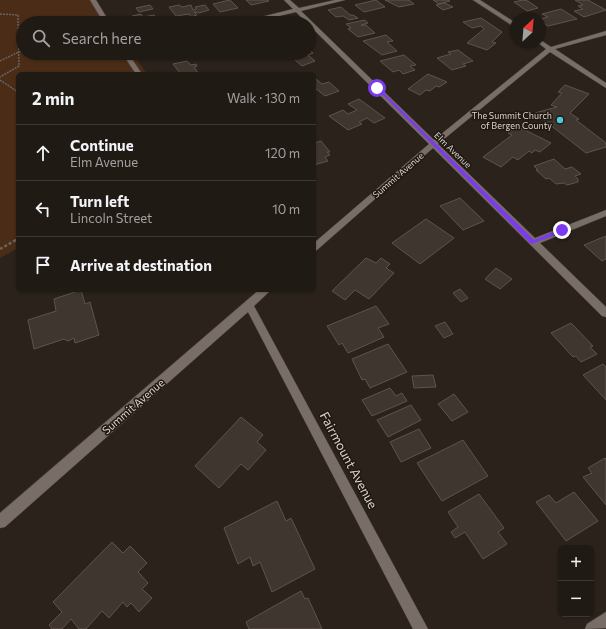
<!DOCTYPE html>
<html lang="en">
<head>
<meta charset="utf-8">
<style>
	body { margin:0; font-family:Commissioner,sans-serif; background:#2d2722; color:#f1f3f6 }
	.controls { position:absolute; right:12px; bottom:12px; display:grid; overflow:hidden; border-radius:6px; box-shadow:0 1px 3px #0004 }
	.controls button { width:36px; height:36px; display:grid; place-items:center; padding:0; border:0; border-bottom:1px solid #3d3834; background:#201a15; color:#f1f3f6; font:20px sans-serif }
	.compass { position:absolute; left:510px; top:12px; width:36px; height:36px; border-radius:50%; background:#201a15; box-shadow:0 1px 3px #0004; rotate:26deg }
	.stop { position:absolute; width:12px; height:12px; margin:-9px; border:3px solid #7c3aed; border-radius:50%; background:#fff }
	.stop.end { background:#7c3aed; border-color:#fff; box-shadow:0 1px 4px #0008 }
	.list { margin:0; padding:0; list-style:none }
	h2 { display:flex; justify-content:space-between; align-items:center; height:52px; margin:0; padding:0 16px; font-size:17px }
	h2 small { font-size:13px; font-weight:400; color:#a2a1a0 }
	.list li { display:grid; grid-template-columns:26px 1fr auto; gap:12px; align-items:center; box-sizing:border-box; height:56px; padding:0 16px; border-top:1px solid #3d3834 }
	.list b { display:block; font-size:15px; white-space:nowrap }
	.list p { margin:0; font-size:13px; white-space:nowrap; color:#a2a1a0 }
	.list em { font-size:13px; font-style:normal; color:#a2a1a0 }
	.icon { flex:none; width:22px; height:22px; fill:none; stroke:currentColor; stroke-width:2; stroke-linecap:round; stroke-linejoin:round }
	.map { position:relative; flex:none; width:606px; height:629px; overflow:hidden }
	.search { position:absolute; background:#201a15; box-shadow:0 1px 3px #0004; left:16px; top:16px; width:300px; height:44px; display:flex; align-items:center; gap:10px; box-sizing:border-box; padding:0 14px; border-radius:22px; color:#a2a1a0; font-size:15px }
	.panel { position:absolute; background:#201a15; box-shadow:0 1px 3px #0004; left:16px; top:72px; width:300px; height:220px; border-radius:6px }
	.map>svg:first-child { display:block }
</style>
</head>
<body>
<div class="map">
<svg width="606" height="629" viewBox="0 0 606 629">
	<rect width="100%" height="100%" fill="#2b221c"/>
	<path fill="#4a2c17" d="M0 0H92L109 23H23V53H132L147 74H18V248L0 258Z"/>
	<path fill="#403630" stroke="#5e544c" d="M230 0 238 8 220 12 213 4Z
		M246 0H268L269 1 251 5Z
		M376 0 385 7 364 12 355 5Z
		M385 0H409L414 4 399 7Z
		M433 0H448L450 1 439 4Z
		M523 0 528 1 538 8 527 11 514 2Z
		M575 0H588L606 10 584 17 574 11 583 9 578 6 583 5Z
		M444 3 449 5 453 7 443 10 436 5Z
		M150 5 153 9 139 12 136 8Z
		M179 5 182 7 191 5 193 10 196 9 195 7 205 5 209 10 199 13 194 12 197 15 191 17 189 14 176 16 169 7Z
		M341 7 350 15H353L358 18 349 20 343 16 336 17 328 10Z
		M561 9 577 19 548 26 540 21V19L548 17 542 14Z
		M141 14 143 17 154 15 158 21 151 23H136L132 16Z
		M481 18 502 32 492 42 496 43 487 50 467 43 484 29 481 26 472 28 463 22Z
		M365 20 368 23 361 25H366L375 33 358 37 348 29 351 28 346 24Z
		M386 35 393 41 387 42 397 51 382 55 363 41Z
		M309 49 313 53 308 55 315 61 302 66 287 53H309Z
		M458 50 473 61 463 64 466 66 452 70 437 58 451 54 448 52Z
		M404 55 416 65 410 66 415 70 403 74 399 70 393 72 380 61Z
		M187 61 191 65 196 64 197 66 194 67 199 74 180 73 173 64Z
		M428 74 447 82 439 87 436 86 430 91 426 90 420 95 408 89Z
		M314 79H316L322 84 329 82 339 91 325 96 314 87Z
		M565 85 589 94 570 113 579 119 576 120 606 143V147L586 153 535 113 557 107 551 105 562 93 558 92Z
		M359 99 385 118 374 123 367 118 359 122 362 124 348 130 329 116 343 110 348 114 357 110 348 104Z
		M517 126 551 143 540 152 535 150 532 153 529 151 518 160 513 157 501 167 483 157 512 135 508 133Z
		M321 141 330 152H327L330 155 325 157 328 161 314 165V143Z
		M554 159 565 169 572 167 581 174 575 176 578 179V182L567 185 564 183 556 184 549 178 546 179 536 170H538L534 166Z
		M460 198 484 221 463 230 440 206Z
		M426 219 454 238 420 264 392 243Z
		M606 236V259L602 261 584 245Z
		M366 258 376 263 381 258 390 264 386 268 394 273 369 299 355 290 345 300 332 291Z
		M496 268 512 279 500 289 485 279Z
		M460 289 468 298 461 302 453 293Z
		M81 290 85 304 90 302 99 335 75 343 74 338 68 341 64 339 34 349 28 320 56 311 54 299Z
		M376 306 389 324 378 328 384 337 348 353 342 343 339 345 327 326Z
		M445 322 453 334 444 338 435 326Z
		M571 323 593 346 590 347 597 354 581 362 576 356 573 357 551 333Z
		M388 344 407 372 370 388 365 379 362 380 352 359Z
		M603 364 606 367V400L583 375Z
		M433 375 436 387 414 388 412 376Z
		M390 388 396 396 402 393 407 401 372 416 362 400Z
		M454 394 468 412 452 421 438 404Z
		M411 405 421 420 388 437 377 420Z
		M241 417 263 435 257 442 266 450 248 470 241 464 219 488 195 466Z
		M419 429 431 448 401 462 390 442Z
		M463 440 488 476 442 501 417 463Z
		M605 458 606 459V505L583 477 592 473 588 468Z
		M574 492 598 521 566 541 536 502 549 495 556 503Z
		M479 494 504 528 498 532 507 544 483 559 465 532 455 538 451 532 458 527 448 512Z
		M277 501 286 521 291 518 315 569 272 592 260 562 253 566 250 557 238 564 224 528Z
		M112 542 123 553 130 546 147 563 138 572 148 583 142 589 152 598 139 612 131 603 127 607 123 602 109 618 102 611 86 629H79L71 619 62 629H52L49 625 62 612 53 602Z
		M301 591 305 599 308 598 322 629H249L246 622Z"/>
	<g fill="none" stroke-linecap="round" stroke-linejoin="round">
		<g stroke="#463f3a" stroke-width="1">
			<path id="minor" d="M90 0H96L110 23H104Z
				M284 0H290L299 8 335 0H345L301 11 434 140 546 49 537 42 542 41 551 47 606 31V35L555 49 606 83V88L550 52 438 144 535 238 606 210V216L540 243 606 307V317L602 316 433 148 317 250 314 251V243L429 144 309 25V23H307L296 12 248 23H237L293 9Z
				M473 0H480L516 23V28Z
				M122 53H128L142 74H136Z
				M259 290H271L254 306 428 629H413L248 312 5 527 0 528V513Z
				M606 612V628L585 629 587 624Z"/>
		</g>
		<path stroke="#6a625d" stroke-width="1.5" stroke-dasharray="2 1" stroke-linecap="butt" d="M0 14 18 15 19 66 0 77
			M0 61 23 50
			M0 80 18 92"/>
		<path stroke="#6a625d" stroke-width="2" stroke-dasharray="2.5 1.5" stroke-linecap="butt" d="M14 241 18 239"/>
		<path stroke="#6a625d" stroke-width="2.5" stroke-dasharray="3 2" stroke-linecap="butt" d="M0 249 16 240"/>
		<use href="#minor" fill="#796e67" fill-rule="evenodd"/>
	</g>
	<path fill="#7c3aed" d="M375 87H378L534 240 562 228 564 229V232L531 244Z"/>
	<circle fill="#52cbd9" stroke="#211812" stroke-width="1.5" cx="560" cy="120" r="4"/>
	<g text-anchor="middle" dominant-baseline="central" stroke-width="3" stroke-linejoin="round" paint-order="stroke">
		<g font-size="9" fill="#d9d3ce" stroke="#211812" text-anchor="end">
			<text x="552" y="115">The Summit Church<tspan x="552" dy="10">of Bergen County</tspan></text>
		</g>
		<g font-size="9" fill="#d9d3ce" stroke="#211812">
			<text transform="translate(453 150) rotate(44)">Elm Avenue</text>
			<text transform="translate(398 175) rotate(-41)">Summit Avenue</text>
		</g>
		<g font-size="11" fill="#d9d3ce" stroke="#211812">
			<text transform="translate(133 406) rotate(-41)">Summit Avenue</text>
		</g>
		<g font-size="13" fill="#d9d3ce" stroke="#211812">
			<text transform="translate(349 460) rotate(62)">Fairmount Avenue</text>
		</g>
	</g>
</svg>
<div class="controls">
<button>+</button>
<button>−</button>
</div>
<svg class="compass" viewBox="-18 -18 36 36"><path d="M0-13l5 13h-10z" fill="#e53935"/><path d="M0 13l5-13h-10z" fill="#a2a1a0"/></svg>
<div class="stop" style="left:377px;top:88px"></div>
<div class="stop end" style="left:562px;top:230px"></div>
<div class="search"><svg class="icon" aria-label="search" viewBox="0 0 24 24"><circle cx="10" cy="10" r="6"/><path d="M15 15l6 6"/></svg>Search here</div>
<section class="panel">
<h2>2 min<small>Walk · 130 m</small></h2>
<ul class="list">
<li><svg class="icon" aria-label="ahead" viewBox="0 0 24 24"><path d="M12 20V5M6 11l6-6 6 6"/></svg><div><b>Continue</b><p>Elm Avenue</p></div><em>120 m</em></li>
<li><svg class="icon" aria-label="left" viewBox="0 0 24 24"><path d="M17 20v-9H6M10 6l-5 5 5 5"/></svg><div><b>Turn left</b><p>Lincoln Street</p></div><em>10 m</em></li>
<li><svg class="icon" aria-label="arrive" viewBox="0 0 24 24"><path d="M6 21V4h12l-3 4 3 4H6"/></svg><div><b>Arrive at destination</b></div></li>
</ul>
</section>
</div>
</body>
</html>
